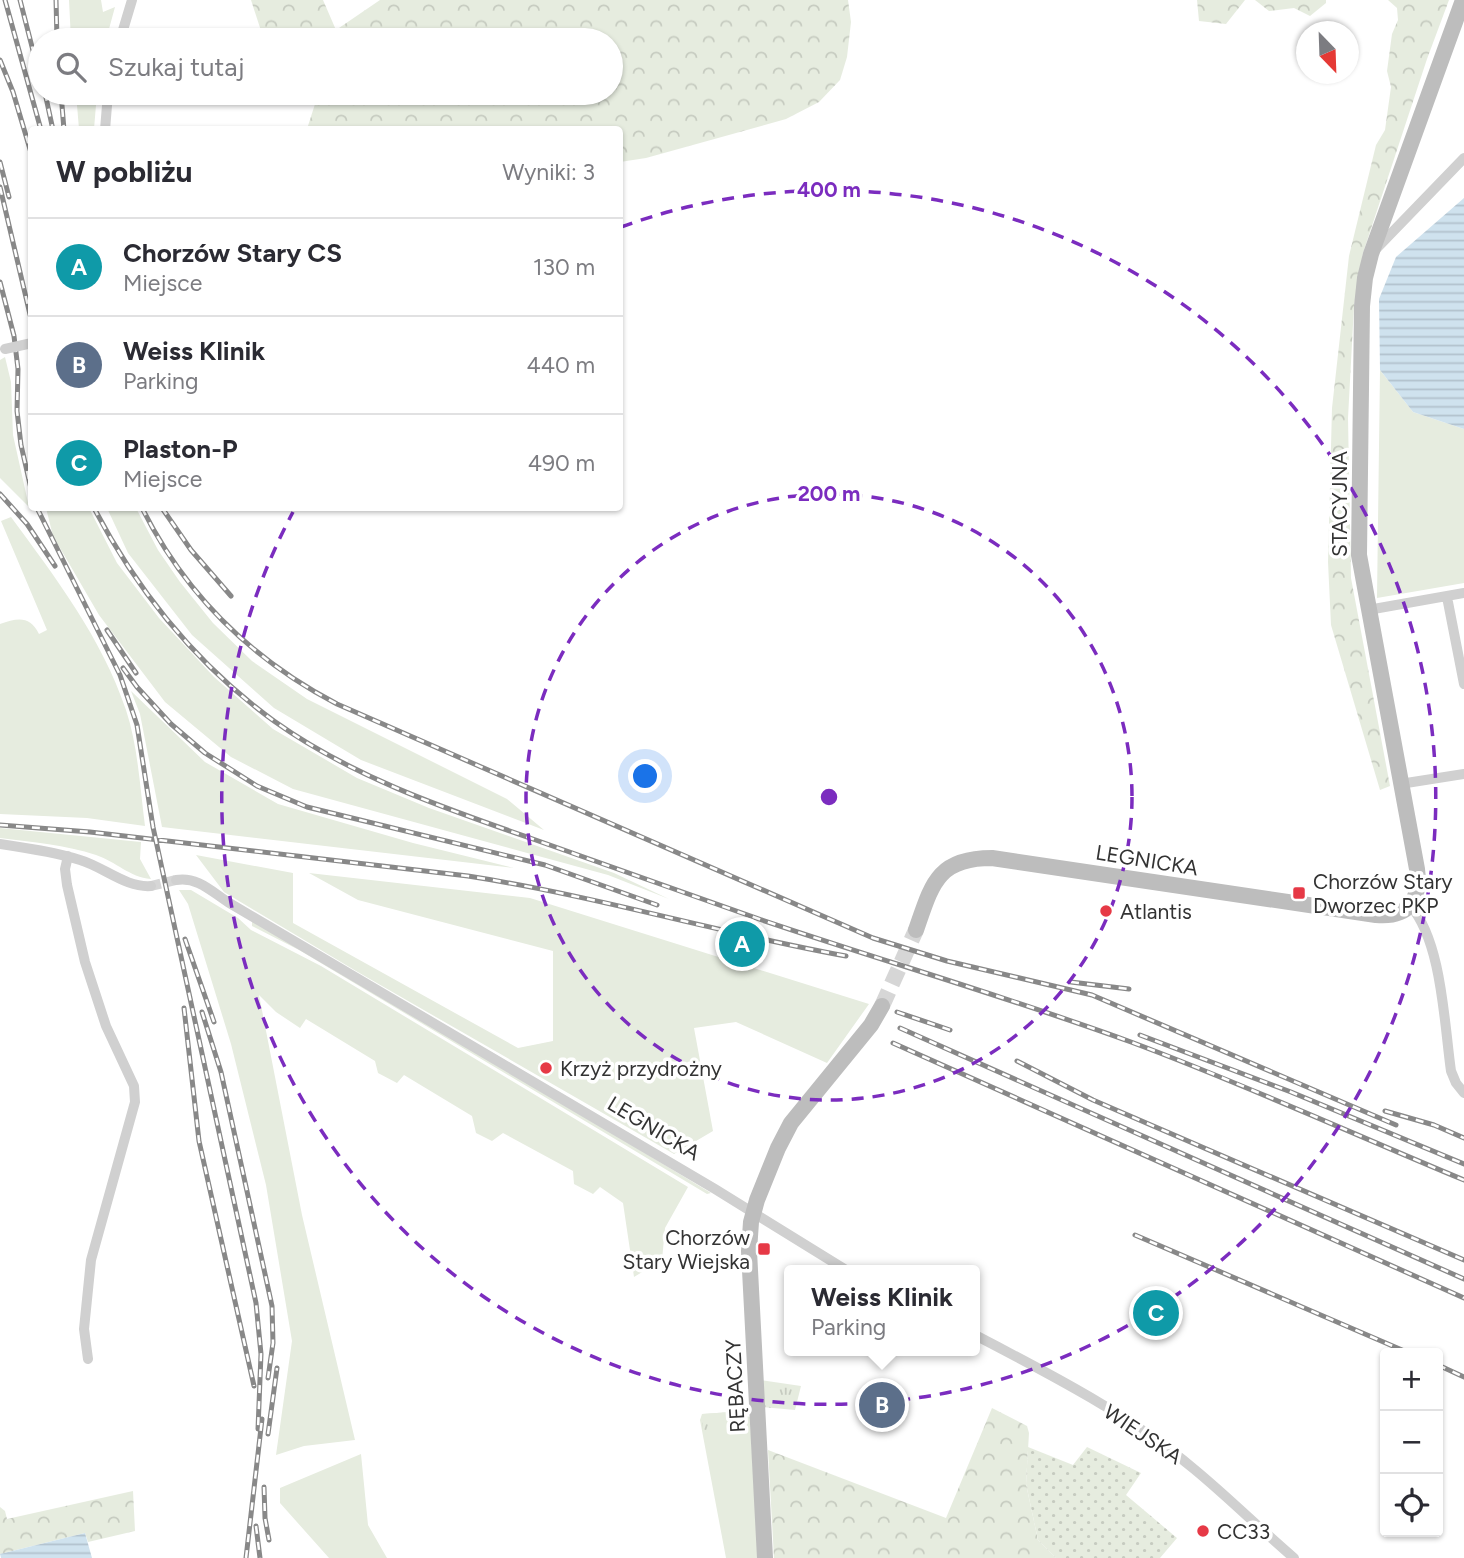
<!DOCTYPE html>
<html lang="pl">
<head>
<meta charset="utf-8">
<style>
	body { margin:0; font-family:Figtree,sans-serif; background:#f7f7f7; color:#2b2b33 }
	.controls { position:absolute; right:21px; bottom:21px; display:grid; overflow:hidden; border-radius:7px; box-shadow:0 2px 5px #0004 }
	.controls button { width:63px; height:63px; display:grid; place-items:center; padding:0; border:0; border-bottom:2px solid #e1e1e2; background:#fff; color:#2b2b33; font:35px sans-serif }
	.compass { position:absolute; left:1296px; top:21px; width:63px; height:63px; border-radius:50%; background:#fff; box-shadow:0 2px 5px #0004; rotate:157deg }
	.you { position:absolute; left:646px; top:777px; width:24px; height:24px; margin:-18px; border:5px solid #fff; border-radius:50%; background:#1a73e8; box-shadow:0 0 0 10px #1a73e833 }
	.badge { display:grid; place-items:center; width:46px; height:46px; border-radius:50%; background:#e63946; color:#fff; font-size:23px; font-weight:700 }
	.pin { position:absolute; translate:-50% -50%; border:4px solid #fff; box-shadow:0 2px 7px #0006 }
	.popup { position:absolute; left:784px; top:1265px; width:196px; height:91px; box-sizing:border-box; display:grid; place-content:center; border-radius:7px; background:#fff; filter:drop-shadow(0 2px 5px #0005); font-size:23px; white-space:nowrap; color:#7c7c81 }
	.popup b { font-size:26px; color:#2b2b33 }
	.popup::after { content:''; position:absolute; left:50%; top:100%; margin-left:-14px; border:14px solid transparent; border-top-color:#fff }
	.list { margin:0; padding:0; list-style:none }
	h2 { display:flex; justify-content:space-between; align-items:center; height:91px; margin:0; padding:0 28px; font-size:30px }
	h2 small { font-size:23px; font-weight:400; color:#7c7c81 }
	.list li { display:grid; grid-template-columns:46px 1fr auto; gap:21px; align-items:center; box-sizing:border-box; height:98px; padding:0 28px; border-top:2px solid #e1e1e2 }
	.list b { display:block; font-size:26px; white-space:nowrap }
	.list p { margin:0; font-size:23px; white-space:nowrap; color:#7c7c81 }
	.list em { font-size:23px; font-style:normal; color:#7c7c81 }
	.icon { flex:none; width:38px; height:38px; fill:none; stroke:currentColor; stroke-width:2; stroke-linecap:round; stroke-linejoin:round }
	.map { position:relative; flex:none; width:1464px; height:1558px; overflow:hidden }
	.search { position:absolute; background:#fff; box-shadow:0 2px 5px #0004; left:28px; top:28px; width:595px; height:77px; display:flex; align-items:center; gap:18px; box-sizing:border-box; padding:0 24px; border-radius:38px; color:#7c7c81; font-size:26px }
	.panel { position:absolute; background:#fff; box-shadow:0 2px 5px #0004; left:28px; top:126px; width:595px; height:385px; border-radius:7px }
	.map>svg:first-child { display:block }
</style>
</head>
<body>
<div class="map">
<svg width="1464" height="1558" viewBox="0 0 1464 1558">
	<defs>
		<pattern id="forest-crowns" width="20" height="18" patternUnits="userSpaceOnUse" patternTransform="scale(1.75)"><rect width="20" height="18" fill="#e6ecdf"/><path d="M2 6a3 3 0 1 1 6 0M12 15a3 3 0 1 1 6 0" fill="none" stroke="#c6cbc0"/></pattern>
		<pattern id="park-tufts" width="24" height="20" patternUnits="userSpaceOnUse" patternTransform="scale(1.75)"><rect width="24" height="20" fill="#e6ecdf"/><path d="M3 7l-1-3M5 7V3M7 7l1-3M15 17l-1-3M17 17v-4M19 17l1-3" fill="none" stroke="#c6cbc0"/></pattern>
		<pattern id="garden-dots" width="8" height="8" patternUnits="userSpaceOnUse" patternTransform="scale(1.75)"><rect width="8" height="8" fill="#e6ecdf"/><path d="M2 2h.1M6 6h.1" fill="none" stroke="#c6cbc0" stroke-width="1.8" stroke-linecap="round"/></pattern>
		<pattern id="water-rules" width="6" height="5" patternUnits="userSpaceOnUse" patternTransform="scale(1.75)"><rect width="6" height="5" fill="#cfe2ee"/><path d="M0 2.5h6" fill="none" stroke="#b2c2cd"/></pattern>
	</defs>
	<rect width="100%" height="100%" fill="#fff"/>
	<path fill="#e6ecdf" d="M69 0H101L103 12 115 7 106 40H71Z
		M76 93H97L94 129H79Z
		M5 357 11 382 13 435 29 507 0 478V360Z
		M1380 370 1413 412 1464 429V583L1377 598Z
		M46 508H89L117 563 159 618 214 677 273 729 357 778 429 808 614 873 669 899 608 875 293 789 231 757 165 702 99 615 53 536Z
		M107 508H136L158 550 180 582 213 623 252 661 307 699 507 799 544 830 361 760 274 708 192 635 128 553Z
		M11 517C55 577 102 638 126 710 138 746 140 788 145 826L87 818 0 814V624C17 618 30 615 39 634L47 630 1 521Z
		M131 691 205 762 278 804 413 843 514 868 162 827 140 714Z
		M0 828 141 842 140 859 151 879C129 877 117 862 96 855 66 845 32 842 0 838Z
		M196 855 293 873V923L518 1048 553 1041V951L358 900 309 873 530 898 869 1004 827 1063 736 1022 694 1028 713 1131 674 1154 356 971 224 892Z
		M179 890H191L238 918 251 930 321 966 688 1187 665 1228 662 1260 634 1277 623 1203 600 1187 593 1194 574 1184 573 1171 503 1133 492 1141 476 1133 472 1116 404 1075 397 1083 378 1073 375 1061 306 1019 300 1028 276 1012 259 995 302 1215 355 1440 304 1446 276 1455 292 1341 266 1185 231 1044 188 904Z
		M252 921 486 1057 711 1193 707 1194 299 950 252 926Z
		M731 1412 750 1417 758 1558H726L700 1420 702 1414Z
		M361 1454 368 1525 387 1558H329L280 1503V1488Z"/>
	<path fill="url(#forest-crowns)" d="M251 0H323L336 30 380 0H848L851 22 847 57 840 80 819 102 786 119 646 158 620 162V130L307 129 315 104 291 93H611V40H264Z
		M1197 0H1245L1226 24 1199 21Z
		M1255 0H1326V3L1310 16 1294 8 1269 11Z
		M1388 0H1449L1427 59 1363 253 1354 306 1348 418 1351 578 1390 786 1380 790 1331 625 1328 562 1332 408 1349 256 1376 145 1385 130 1391 87 1387 71 1392 34 1398 20 1397 8Z
		M992 1408 1027 1426 1029 1433 1026 1484 1038 1540 1056 1558H774L768 1450 946 1518Z
		M133 1491 135 1531 88 1542 85 1533 0 1554V1507L5 1511 7 1519Z"/>
	<path fill="url(#park-tufts)" d="M760 1380 801 1386 795 1410 761 1407Z
		M732 1412V1426L728 1427V1438L708 1440V1431H703L702 1414Z"/>
	<path fill="url(#garden-dots)" d="M1028 1447 1073 1465 1087 1447 1141 1473 1126 1495 1177 1538 1160 1558H1056L1038 1540 1026 1484Z"/>
	<path fill="url(#water-rules)" d="M1464 198V429L1413 412 1380 370 1379 299 1396 257Z
		M85 1533 92 1558H1L0 1554Z"/>
	<g fill="none" stroke-linecap="round" stroke-linejoin="round">
		<path stroke="#d6d6d6" stroke-width="10" stroke-dasharray="10 5" stroke-linecap="butt" d="M151 886 176 880"/>
		<path stroke="#d6d6d6" stroke-width="16" stroke-dasharray="16 8" stroke-linecap="butt" d="M882 1006 916 930"/>
		<path stroke="#d0d0d0" stroke-width="10" d="M120 40 132 0
			M105 130 108 93
			M1376 249 1464 158
			M1447 597 1464 684
			M1368 610 1464 593
			M1400 784 1464 774
			M0 844C27 848 54 852 80 860 104 867 126 888 151 886
			M68 856 65 869 67 885 85 962 106 1026 134 1086 135 1102 91 1260 84 1329 88 1359
			M176 880C198 876 213 893 231 904L715 1189 846 1270
			M1410 905C1442 942 1444 1022 1451 1071L1456 1083 1464 1093
			M975 1335C1050 1374 1128 1414 1194 1469 1228 1497 1260 1529 1294 1558"/>
		<path stroke="#bdbdbd" stroke-width="16" d="M916 930C932 884 937 858 992 858L1376 915C1409 918 1421 900 1417 869L1359 555 1362 306 1365 278 1371 254 1463 0
			M765 1558 749 1251 751 1222 757 1200 778 1148 791 1123 871 1025 882 1006"/>
		<g stroke="#888" stroke-width="5">
			<path id="rail" d="M5 0 41 130
				M20 0 40 78
				M56 0 57 40
				M0 60 13 92 32 156
				M45 93 53 130
				M61 93 64 130
				M0 162 9 197
				M0 187 32 323
				M0 282 14 336 18 369 17 411 21 445 32 493
				M0 494 27 524 55 566
				M37 508 120 675 137 725 153 827 256 1303 261 1354 258 1429
				M94 508C138 592 197 665 274 721 351 776 441 807 530 838 606 865 682 892 759 919 883 961 1008 997 1131 1042 1244 1084 1353 1134 1464 1180
				M142 508C185 594 251 659 337 704L873 938 947 961 1092 995 1396 1125
				M162 508 191 550 231 596
				M107 630 136 673
				M123 668 137 687 171 724 205 753 257 786 307 807 545 865 657 905
				M0 825 90 832 468 876C596 896 719 933 846 956
				M185 939 214 1022
				M1071 982 1129 989
				M184 1008 199 1141 254 1386
				M202 1012 221 1072 272 1306 273 1343 268 1378
				M897 1012 950 1030
				M900 1028 1464 1279
				M1140 1035 1291 1092 1464 1164
				M893 1043 1464 1298
				M1017 1061 1093 1100 1464 1260
				M1385 1111 1434 1125 1464 1138
				M1135 1235 1409 1353
				M1438 1365 1464 1377
				M268 1434 277 1368
				M264 1487 265 1518 269 1540
				M256 1526 260 1558
				M246 1558 262 1419"/>
		</g>
		<use href="#rail" stroke="#fff" stroke-width="2.5" stroke-dasharray="8" stroke-linecap="butt"/>
		<path stroke="#d0d0d0" stroke-width="10" d="M5 349 32 343"/>
	</g>
	<g fill="none" stroke="#7b2cbf" stroke-width="3.5" stroke-dasharray="12 9">
		<circle cx="829" cy="797" r="303"/>
		<path d="M621 227A607 607 0 1 1 293 512"/>
	</g>
	<g fill="#e63946" stroke="#fff" stroke-width="2.5">
		<rect x="1292" y="886" width="14" height="14" rx="3.5"/>
		<circle cx="1106" cy="911" r="7"/>
		<circle cx="546" cy="1068" r="7"/>
		<rect x="757" y="1242" width="14" height="14" rx="3.5"/>
		<circle cx="1203" cy="1531" r="7"/>
	</g>
	<g text-anchor="middle" dominant-baseline="central" stroke-width="7" stroke-linejoin="round" paint-order="stroke">
		<g font-size="21" fill="#333" stroke="#fff">
			<text transform="translate(1339 504) rotate(-90)">STACYJNA</text>
			<text transform="translate(1147 860) rotate(9)">LEGNICKA</text>
			<text transform="translate(654 1128) rotate(31)">LEGNICKA</text>
			<text transform="translate(735 1386) rotate(-93)">RĘBACZY</text>
			<text transform="translate(1143 1434) rotate(34)">WIEJSKA</text>
		</g>
		<g font-size="21" fill="#333" stroke="#fff" text-anchor="start">
			<text x="1313" y="881">Chorzów Stary<tspan x="1313" dy="24">Dworzec PKP</tspan></text>
			<text x="1120" y="911">Atlantis</text>
			<text x="560" y="1068">Krzyż przydrożny</text>
			<text x="750" y="1237" text-anchor="end">Chorzów<tspan x="750" dy="24">Stary Wiejska</tspan></text>
			<text x="1217" y="1531">CC33</text>
		</g>
	</g>
	<circle cx="829" cy="797" r="10" fill="#7b2cbf" stroke="#fff" stroke-width="3.5"/>
	<g font-size="21" text-anchor="middle" font-weight="bold" fill="#7b2cbf" stroke="#fff" stroke-width="7" stroke-linejoin="round" paint-order="stroke">
		<text x="829" y="197">400 m</text>
		<text x="829" y="501">200 m</text>
	</g>
</svg>
<div class="controls">
<button>+</button>
<button>−</button>
<button><svg class="icon" aria-label="locate" viewBox="0 0 24 24"><circle cx="12" cy="12" r="6"/><path d="M12 2v4M12 18v4M2 12h4M18 12h4"/></svg></button>
</div>
<svg class="compass" viewBox="-18 -18 36 36"><path d="M0-13l5 13h-10z" fill="#e53935"/><path d="M0 13l5-13h-10z" fill="#7c7c81"/></svg>
<div class="you"></div>
<div class="pin badge" style="left:742px;top:944px;background:#0f9aa8">A</div>
<div class="pin badge" style="left:882px;top:1405px;background:#5c6f8a">B</div>
<div class="popup"><b>Weiss Klinik</b>Parking</div>
<div class="pin badge" style="left:1156px;top:1313px;background:#0f9aa8">C</div>
<div class="search"><svg class="icon" aria-label="search" viewBox="0 0 24 24"><circle cx="10" cy="10" r="6"/><path d="M15 15l6 6"/></svg>Szukaj tutaj</div>
<section class="panel">
<h2>W pobliżu<small>Wyniki: 3</small></h2>
<ul class="list">
<li><span class="badge" style="background:#0f9aa8">A</span><div><b>Chorzów Stary CS</b><p>Miejsce</p></div><em>130 m</em></li>
<li><span class="badge" style="background:#5c6f8a">B</span><div><b>Weiss Klinik</b><p>Parking</p></div><em>440 m</em></li>
<li><span class="badge" style="background:#0f9aa8">C</span><div><b>Plaston-P</b><p>Miejsce</p></div><em>490 m</em></li>
</ul>
</section>
</div>
</body>
</html>
